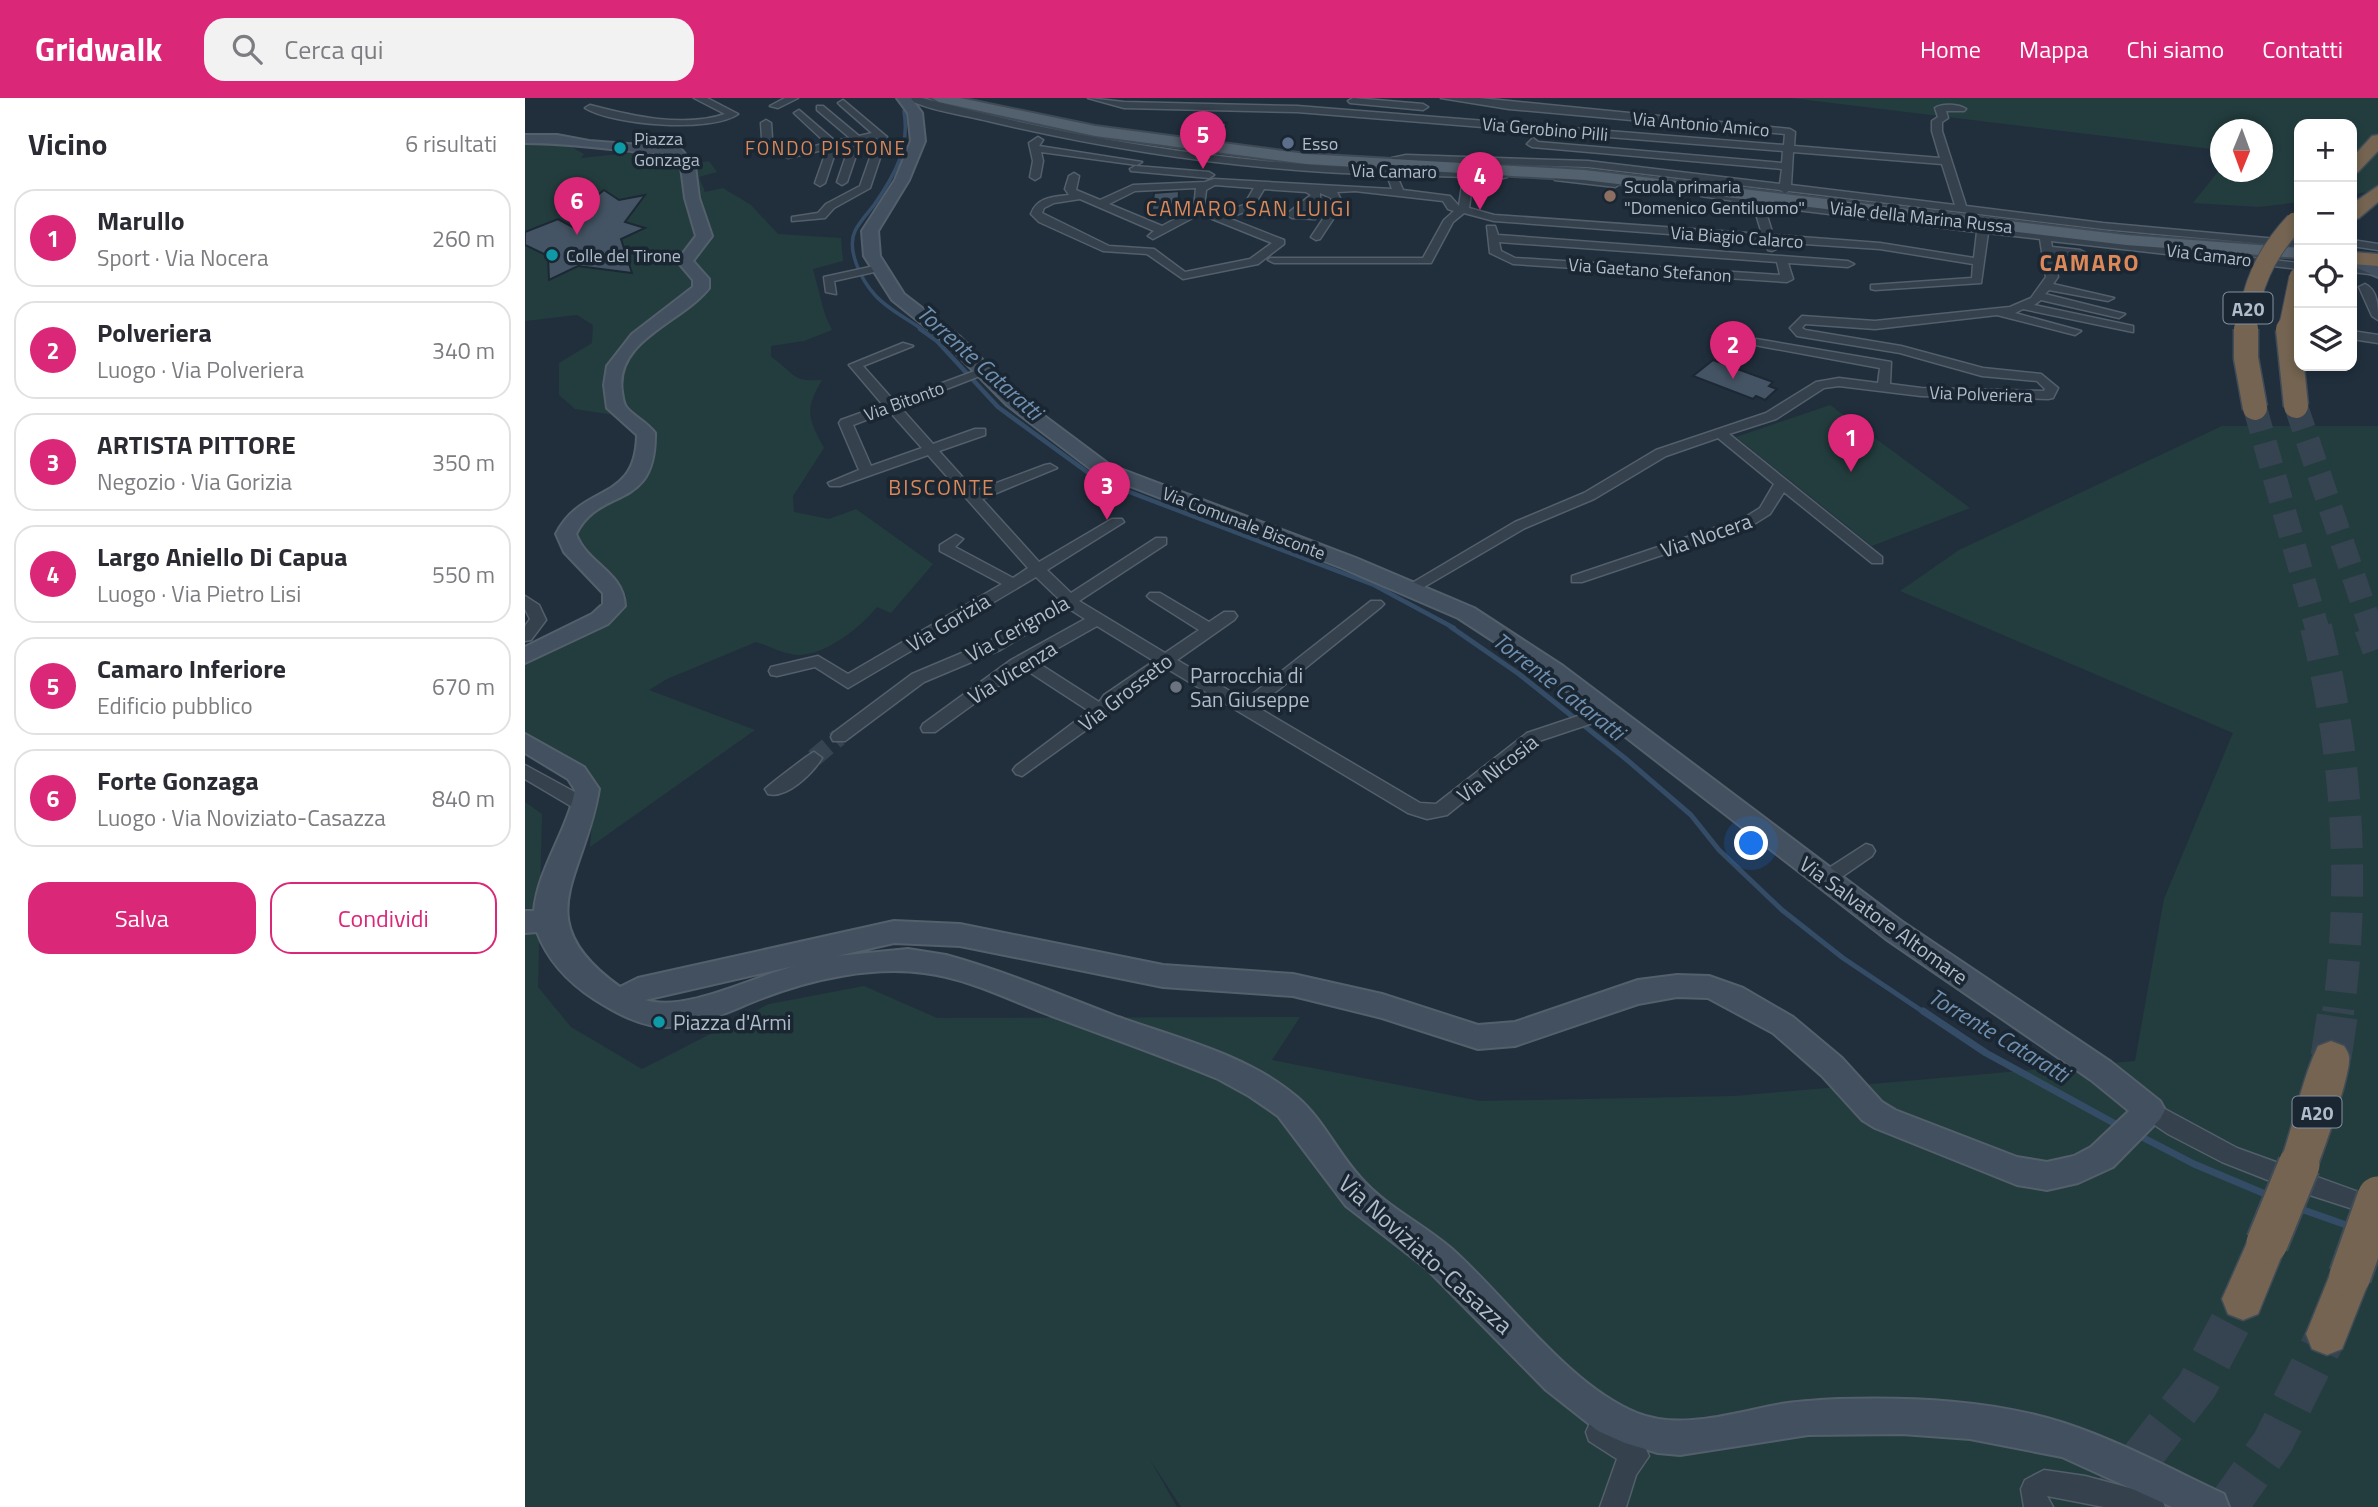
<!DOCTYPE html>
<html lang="it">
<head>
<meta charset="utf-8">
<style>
	body { margin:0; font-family:"Titillium Web",sans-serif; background:#f2f2f3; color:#2b2b33 }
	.controls { position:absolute; right:21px; top:21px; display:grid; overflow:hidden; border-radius:14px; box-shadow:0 4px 10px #0003 }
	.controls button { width:63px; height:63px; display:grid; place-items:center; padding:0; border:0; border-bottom:2px solid #e1e1e2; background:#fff; color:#2b2b33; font:35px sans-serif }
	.compass { position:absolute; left:1685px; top:21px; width:63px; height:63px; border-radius:50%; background:#fff; box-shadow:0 4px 10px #0003; rotate:181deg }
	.you { position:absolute; left:1227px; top:746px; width:24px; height:24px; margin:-18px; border:5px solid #fff; border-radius:50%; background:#1a73e8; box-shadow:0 0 0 10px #1a73e833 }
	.badge { display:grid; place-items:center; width:46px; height:46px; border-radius:50%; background:#db2777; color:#fff; font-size:23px; font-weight:700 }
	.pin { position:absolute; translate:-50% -58px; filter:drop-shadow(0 2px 4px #0008) }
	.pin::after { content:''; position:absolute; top:37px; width:24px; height:21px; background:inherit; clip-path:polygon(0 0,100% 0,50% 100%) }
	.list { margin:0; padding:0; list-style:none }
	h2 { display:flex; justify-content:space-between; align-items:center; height:91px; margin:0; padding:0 28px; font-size:30px }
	h2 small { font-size:23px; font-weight:400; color:#7c7c81 }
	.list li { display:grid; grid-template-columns:46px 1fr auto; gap:21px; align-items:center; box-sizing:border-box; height:98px; margin:0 14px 14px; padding:0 14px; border:2px solid #e1e1e2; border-radius:21px }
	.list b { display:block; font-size:26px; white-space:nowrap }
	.list p { margin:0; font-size:23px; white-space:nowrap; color:#7c7c81 }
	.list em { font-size:23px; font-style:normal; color:#7c7c81 }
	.actions { display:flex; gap:14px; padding:21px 28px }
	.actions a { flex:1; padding:16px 0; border:2px solid #db2777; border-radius:21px; text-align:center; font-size:24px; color:#db2777 }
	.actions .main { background:#db2777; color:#fff }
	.icon { flex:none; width:38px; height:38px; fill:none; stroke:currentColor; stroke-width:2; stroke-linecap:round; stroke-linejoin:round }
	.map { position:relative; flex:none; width:1853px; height:1409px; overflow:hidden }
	header { display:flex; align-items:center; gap:42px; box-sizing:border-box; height:98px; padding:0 35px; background:#db2777; color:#fff }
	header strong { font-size:33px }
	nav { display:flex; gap:38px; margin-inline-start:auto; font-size:24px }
	.search { width:490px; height:63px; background:#f2f2f3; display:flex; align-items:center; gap:18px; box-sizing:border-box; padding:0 24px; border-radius:21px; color:#7c7c81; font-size:26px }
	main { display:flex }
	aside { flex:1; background:#fff }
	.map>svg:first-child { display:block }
</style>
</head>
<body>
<header>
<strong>Gridwalk</strong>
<div class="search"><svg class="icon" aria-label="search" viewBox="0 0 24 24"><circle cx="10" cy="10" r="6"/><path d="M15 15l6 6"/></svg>Cerca qui</div>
<nav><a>Home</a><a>Mappa</a><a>Chi siamo</a><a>Contatti</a></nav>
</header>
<main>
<aside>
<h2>Vicino<small>6 risultati</small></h2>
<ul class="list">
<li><span class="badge">1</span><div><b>Marullo</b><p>Sport · Via Nocera</p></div><em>260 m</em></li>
<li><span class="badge">2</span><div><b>Polveriera</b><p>Luogo · Via Polveriera</p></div><em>340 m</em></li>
<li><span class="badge">3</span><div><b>ARTISTA PITTORE</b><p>Negozio · Via Gorizia</p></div><em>350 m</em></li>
<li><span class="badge">4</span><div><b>Largo Aniello Di Capua</b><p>Luogo · Via Pietro Lisi</p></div><em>550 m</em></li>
<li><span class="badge">5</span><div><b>Camaro Inferiore</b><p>Edificio pubblico</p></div><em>670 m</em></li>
<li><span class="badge">6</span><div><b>Forte Gonzaga</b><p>Luogo · Via Noviziato-Casazza</p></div><em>840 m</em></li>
</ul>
<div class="actions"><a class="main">Salva</a><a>Condividi</a></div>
</aside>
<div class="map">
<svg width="1853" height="1409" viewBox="0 0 1853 1409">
	<rect width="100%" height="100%" fill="#212f3d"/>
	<path fill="#233d3e" d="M1266 0H1853V93L1827 96V26H1774V104L1734 109 1668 105 1695 71 1738 74V32H1696L1695 52Z
		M0 44 41 46 59 56 56 60 115 54 148 56 159 67 184 63 192 74 174 79 180 94 198 90 226 107 253 136 316 140 318 163 288 171 300 217 307 232 279 243 246 248V259C269 274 266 285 297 282 279 312 283 320 299 350L268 398 269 414 304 421 331 411 408 466 366 515 352 509C336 529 302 556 274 557 261 557 244 548 231 544L142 581 124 592 230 632 65 749 69 699 65 677 0 636V564C21 554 106 524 101 498 99 485 81 475 72 466 59 455 50 449 49 432L72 411 114 387 122 375 129 339 128 332 115 321 50 311 34 297V265L67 245 68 227 52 217 0 223Z
		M1305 307 1445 410 1347 448 1211 339Z
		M1697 328H1853V1409H656L624 1360 652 1409H0V704L17 716 13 889 46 929 117 971 244 906 339 888 412 920 775 919 747 962 955 1003 1209 998 1610 963 1639 801 1708 635 1375 493 1434 452Z"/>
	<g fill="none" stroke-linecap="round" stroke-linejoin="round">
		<path stroke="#344c65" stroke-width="3.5" d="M379 13C385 50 370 77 349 107 343 115 334 124 330 133 321 152 337 183 350 197 362 211 383 221 398 232"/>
		<path stroke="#344c65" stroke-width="4.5" d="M395 231 412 243 473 309 573 382 849 487 929 530"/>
		<path stroke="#344c65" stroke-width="5" d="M926 529 994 576 1101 661 1166 717 1194 752 1257 812 1318 860 1400 915"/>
		<path stroke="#344c65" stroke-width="7" d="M1398 913 1461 955 1596 1029
			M1611 1036 1669 1066 1745 1098
			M1773 1110 1827 1129"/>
	</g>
	<path fill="#445464" stroke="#1c2834" stroke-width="2" d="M670 23 702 25 695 38 662 37Z
		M79 92 94 102 120 97 100 124 120 130 96 141 107 175 53 168 24 182 23 158 0 147V134L33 121 53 132 57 110Z
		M654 93 653 111 627 112 629 95Z
		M1188 262 1248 284 1244 288 1252 291 1240 302 1231 298 1228 301 1168 278Z"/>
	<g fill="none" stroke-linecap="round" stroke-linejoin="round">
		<path stroke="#364452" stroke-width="18" stroke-dasharray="18 9" stroke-linecap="butt" d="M289 660 314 639"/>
		<path stroke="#364452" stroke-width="24" stroke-dasharray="24 12" stroke-linecap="butt" d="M1771 308 1846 530
			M1730 310 1792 530"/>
		<path stroke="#364452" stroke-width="32" stroke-dasharray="32 16" stroke-linecap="butt" d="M1791 529C1822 655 1831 786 1813 915
			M1845 529 1853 551"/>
		<path stroke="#364452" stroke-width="41" stroke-dasharray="41 20" stroke-linecap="butt" d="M1806 959 1813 913
			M1578 1409 1672 1288 1718 1201
			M1702 1409 1748 1344 1802 1236"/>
		<g stroke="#535f6b" stroke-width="3">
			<path id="street" d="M169 0H182L213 16C186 35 87 27 60 10L65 7C106 18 159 30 200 16Z
				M260 0H273L253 10 245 8Z
				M381 0H397C549 41 706 66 864 71L867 60 881 57 1063 63 1255 86 1257 71 1007 49 1002 46 1008 40 1013 44 1257 65 1258 53 772 14 599 10 563 0 599 4 772 8 1259 47 1260 36 984 11 916 0H954L1265 31 1270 34 1269 48 1415 60 1407 33V23L1413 19 1410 10C1417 5 1434 6 1441 11L1439 13H1421L1423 20 1417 24V33L1441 108 1578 125 1774 143V149L1578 131 1264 93 1260 95 1255 92 1063 69 881 63 876 64 874 71 982 75V79L978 80 955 79 947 88 944 110 969 117 1237 136 1228 106 1176 98 1175 96 1180 93 1296 110 1774 165V171L1526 143 1527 149 1555 152 1561 155 1555 158 1529 156 1533 179 1528 186 1589 200 1583 203 1524 192 1520 196 1600 216 1594 220 1516 202 1509 207 1608 228V234L1498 211 1490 215 1556 233 1550 237 1472 217 1350 231 1280 226 1277 230 1280 232 1376 248 1458 270 1516 276 1533 290 1528 300 1523 301 1396 298 1314 288 1299 290 1251 321 1204 336 1357 459V465H1347L1259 394 1245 416 1229 426 1057 484H1047V478L1219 420 1235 410 1249 386 1193 340 1141 358 1069 401 1000 430 887 496 882 494 879 491 882 488 990 424 1059 395 1131 352 1241 315 1291 284 1314 280 1353 285 1355 270 1235 248 1231 247V241L1366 264 1365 286 1396 290 1519 293 1520 291 1512 283 1457 278 1375 255 1272 238 1265 230 1277 218 1350 223 1485 209 1506 200 1521 179 1515 141 1463 135 1456 185 1350 192 1346 191V187L1447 180 1448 166 1355 151 1250 144 1253 150 1247 153 1243 152 1239 143 969 123 939 115 928 124 906 165H749L743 162 745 160H898L919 122 929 113 923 111 918 103 830 93 812 94 818 106 795 141 791 142 786 139 808 106 806 100 795 95V100L801 107 790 121 767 120 762 117 763 115 786 97 781 94 739 91 727 111 703 120 759 142V146L733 166 658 181 622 156 578 153 514 124 506 116C512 99 528 99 544 97L540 91 544 78 549 75 554 78 551 92 575 102 608 87 680 84 689 81 867 91 862 77C728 73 593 54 463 23 440 17 400 12 381 0ZM1268 54 1417 66 1430 107 1266 87ZM872 78V77L944 79 937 87 934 108 925 98 878 92ZM690 87 729 90 719 107 693 116 679 110 681 92ZM671 90 669 111 637 128 584 106 610 93ZM555 101 629 133 623 138 628 141 675 116 747 145 725 161 660 174 629 151 584 148 517 115 519 110 529 105ZM789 106 783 116 777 115ZM1239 108 1452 134 1449 160 1355 145 1248 137Z
				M828 0 898 6 903 9 898 12 825 5 823 3Z
				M318 2 362 39 345 90 309 110 300 120 267 123V119L293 115 301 106 335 88 352 40 336 43 322 84 317 87 312 84 325 46 312 49 300 85 295 88 290 85 302 51 263 60 258 57 301 45 271 17 269 15 274 12 310 43 325 40 292 12V8H298L334 38 347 35 315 7 313 5Z
				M241 22 246 25 247 40 242 43 237 40 236 25Z
				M513 39 518 42 514 48 617 64 612 67 516 54 518 63 515 79 510 82 505 79 508 63 504 45Z
				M610 68 684 74 689 77 684 80 606 73 605 71Z
				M1034 77 1090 83 1095 86 1090 89 1030 82 1029 80Z
				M962 128H970L973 137 1323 163 1329 166 1323 169 1263 165 1268 181 1262 184 988 166 965 155ZM974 144 1252 164 1255 177 990 160 976 153Z
				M1827 142 1853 146V152L1827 148Z
				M354 167 358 168V172L309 183 311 196 301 194 299 179Z
				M1827 168 1853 171V177L1827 174Z
				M1840 186C1853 192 1853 209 1853 222L1847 218 1834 189Z
				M1827 233 1853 237V245L1827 241Z
				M378 245 388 248 338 268 369 303 455 271 465 274 375 309 408 346 450 331H460V337L414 353 450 393 520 367 525 366 532 370 457 401 514 464 587 421H597L599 424 522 472 546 495 631 440H641V446L554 503 640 555 674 532 625 501 622 498 625 495H635L684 524 699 514H709L712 518 709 522 652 562 720 602 846 503H856L859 506 856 509 732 609 895 705 911 706 1002 635 1083 608 1091 614 1089 618 1014 643 922 717 902 721 883 715 641 570 591 605 582 617 497 678 491 676 488 672 491 668 564 613 498 570 410 634H398L396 630 398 626 486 562 560 521 543 510 475 552 399 584 320 643H308L306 639 308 635 387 576 463 544 535 502 511 479 323 590 290 569 252 578 246 577 244 573 246 569 293 558 323 576 477 486 415 453V447L431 437 438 441 430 449 488 480 503 470 403 357 315 388H305L303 385 334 372 314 325 316 322 358 307 324 267ZM364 313 397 350 346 368 328 327ZM572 528 629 563 579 597 574 604 510 563Z
				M0 498 14 507 21 522 6 542 0 543V528L5 521 0 511Z
				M289 654 297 660C288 675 262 701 243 696L240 691C243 688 285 655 289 654Z
				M0 667 66 703 69 708 66 713H54L0 681Z
				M1341 746 1347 748 1350 753 1347 758 1308 785H1296L1293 780 1296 775Z
				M1625 1003 1712 1050 1853 1101V1119L1763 1090 1697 1064 1643 1036 1618 1019 1614 1012 1618 1005Z
				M1081 1306 1090 1309 1093 1318 1088 1329 1120 1349 1124 1358 1111 1377 1101 1409H1075L1092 1361 1064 1343 1061 1334 1072 1309Z
				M1519 1372 1560 1378 1627 1396 1636 1400 1640 1409H1579L1522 1398 1528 1409H1499L1496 1391 1500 1382Z"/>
		</g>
		<g stroke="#535f6b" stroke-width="4">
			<path id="secondary" d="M372 0H386L397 15 400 43 384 82 353 133 355 158 379 196 435 239 494 299 585 367 831 460 949 510 1038 568 1379 825 1586 964 1635 1003 1640 1012 1635 1021 1588 1069 1553 1085 1522 1092 1492 1087 1350 1030 1337 1022 1297 978 1248 935 1183 900 1152 899 1113 906 990 948 953 951 857 920 768 898 638 889 435 848 369 845 312 858 383 851 421 857C479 873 536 897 593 919 652 940 723 957 772 999 798 1021 812 1054 835 1079 861 1109 897 1125 927 1151 982 1200 1043 1287 1112 1315 1157 1333 1210 1314 1256 1306 1275 1303 1295 1302 1314 1301 1388 1299 1467 1302 1539 1325 1594 1343 1646 1371 1699 1396L1704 1409H1647L1537 1359 1445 1341 1377 1336 1283 1337 1155 1357 1133 1355 1100 1345 1073 1333 1021 1292 902 1171 821 1108 753 1018 724 998 693 981C636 957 577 937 519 915 481 900 441 880 399 875 347 868 287 881 238 900 208 911 176 929 142 929 116 929 91 915 69 901 43 884 23 863 12 834L0 835V813H9C13 770 42 734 50 692L43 681 0 655V636L59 669 74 691C60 781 0 821 95 889L113 880 369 823 435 826 638 867 768 876 857 896 953 927 990 924 1113 882 1152 877 1184 878 1218 890 1268 919 1317 960 1357 1004 1370 1012 1492 1059 1522 1064 1549 1058 1566 1049 1604 1013 1566 982 1361 841 1022 578 933 520 817 470 571 375 482 307 423 247 367 202 339 158 337 133 370 82 386 43 383 15ZM273 867C230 878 161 915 120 902Z
				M0 37H32L64 43 155 50 170 68 174 100 187 138 168 163 184 181V190C158 224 89 242 97 294 98 299 98 306 102 310 110 319 123 325 130 335 131 415 75 387 51 436 62 466 99 474 100 508L83 526 0 565V549L67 516 78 506V495L39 454 31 436C57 384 111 406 112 337L82 310 79 287 82 268 107 236 168 189V182L152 163 171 138 160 100 156 69 146 57C97 53 48 45 0 45Z
				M1827 157 1853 168V179L1827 168Z"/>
		</g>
		<g stroke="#3e4a56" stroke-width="4">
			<path id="primary" d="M407 0H435L570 28 781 56 1059 72 1601 137 1774 150V160L1601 147 1059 82 781 66 570 38 414 4Z"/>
		</g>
		<g stroke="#404c58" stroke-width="3">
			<path id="highway" d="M1853 37V53L1833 74 1827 75V60L1847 38Z
				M1853 88V104L1834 120 1827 122V106Z
				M1827 154 1853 156V168L1827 166Z
				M1806 943 1819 948C1821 951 1823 954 1824 958 1827 974 1796 1061 1788 1080L1774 1085 1760 1080 1754 1067C1769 1028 1775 985 1793 948Z
				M1742 1125 1756 1131 1762 1145 1733 1216 1718 1222 1703 1216 1697 1201 1728 1131Z
				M1825 1158 1840 1164 1846 1178 1817 1251 1802 1257 1787 1251 1781 1236 1810 1164Z"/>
		</g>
		<use href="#street" fill="#35414d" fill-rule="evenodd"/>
		<use href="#secondary" fill="#435060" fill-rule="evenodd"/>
		<use href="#primary" fill="#53606d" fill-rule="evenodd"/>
		<use href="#highway" fill="#746451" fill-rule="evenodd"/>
		<g stroke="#404c58" stroke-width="21" stroke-linecap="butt">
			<path id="highway-bridge-far2" d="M1721 232C1726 188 1740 156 1770 124
				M1763 232 1774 179"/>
		</g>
		<g stroke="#404c58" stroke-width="27" stroke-linecap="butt">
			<path id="highway-bridge-far1" d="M1721 231V260L1730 310
				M1763 231 1771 308"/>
		</g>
		<g stroke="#404c58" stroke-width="45" stroke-linecap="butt">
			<path id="highway-bridge" d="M1742 1145 1774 1067
				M1825 1178 1853 1099"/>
		</g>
		<use href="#highway-bridge-far2" stroke="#746451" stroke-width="19"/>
		<use href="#highway-bridge-far1" stroke="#746451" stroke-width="24"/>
		<use href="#highway-bridge" stroke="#746451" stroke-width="41"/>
	</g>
	<circle fill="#5c6f8a" stroke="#1a2632" stroke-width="2.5" cx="763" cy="45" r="7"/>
	<g fill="#0f9aa8" stroke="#1a2632" stroke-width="2.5">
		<circle cx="95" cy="50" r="7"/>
		<circle cx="27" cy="157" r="7"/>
		<circle cx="134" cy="924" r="7"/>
	</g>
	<circle fill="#8d6e63" stroke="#1a2632" stroke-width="2.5" cx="1085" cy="98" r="7"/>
	<circle fill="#6b7280" stroke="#1a2632" stroke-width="2.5" cx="651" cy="589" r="7"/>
	<g text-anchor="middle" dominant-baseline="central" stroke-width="7" stroke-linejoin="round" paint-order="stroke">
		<g font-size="18" fill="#b0bcc9" stroke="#1a2632">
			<text transform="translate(1176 26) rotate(5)">Via Antonio Amico</text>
			<text transform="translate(1020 31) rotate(5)">Via Gerobino Pilli</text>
			<text transform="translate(869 73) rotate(1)">Via Camaro</text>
			<text transform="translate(1396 119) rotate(6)">Viale della Marina Russa</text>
			<text transform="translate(1212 139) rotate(4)">Via Biagio Calarco</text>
			<text transform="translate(1684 157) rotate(7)">Via Camaro</text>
			<text transform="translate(1125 172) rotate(4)">Via Gaetano Stefanon</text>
			<text transform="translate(1456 296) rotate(2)">Via Polveriera</text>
			<text transform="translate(379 303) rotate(-20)">Via Bitonto</text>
			<text transform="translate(719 425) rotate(21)">Via Comunale Bisconte</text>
		</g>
		<g font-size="18" fill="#b0bcc9" stroke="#1a2632" text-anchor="start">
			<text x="109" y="40">Piazza<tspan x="109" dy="21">Gonzaga</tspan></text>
			<text x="777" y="45">Esso</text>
			<text x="1099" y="88">Scuola primaria<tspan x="1099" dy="21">"Domenico Gentiluomo"</tspan></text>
			<text x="41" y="157">Colle del Tirone</text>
		</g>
		<g font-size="19" letter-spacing="2" fill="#dc8859" stroke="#1a2632">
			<text x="301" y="49">FONDO PISTONE</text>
		</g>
		<g fill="#1a2632" stroke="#838f9c" stroke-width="2">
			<rect x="1698.5" y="194.5" width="49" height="31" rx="5"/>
			<rect x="1767.5" y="998.5" width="49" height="31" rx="5"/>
		</g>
		<g font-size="19" font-weight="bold" fill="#b0bcc9">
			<text x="1723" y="210">A20</text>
			<text x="1792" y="1014">A20</text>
		</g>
		<g font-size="21" letter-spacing="2" fill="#dc8859" stroke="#1a2632">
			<text x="724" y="110">CAMARO SAN LUIGI</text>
			<text x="417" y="389">BISCONTE</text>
		</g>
		<g font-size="21" fill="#b0bcc9" stroke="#1a2632">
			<text transform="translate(1181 437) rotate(-19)">Via Nocera</text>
			<text transform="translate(423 524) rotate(-31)">Via Gorizia</text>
			<text transform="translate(492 530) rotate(-29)">Via Cerignola</text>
			<text transform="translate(487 574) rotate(-32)">Via Vicenza</text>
			<text transform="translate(600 594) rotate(-38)">Via Grosseto</text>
			<text transform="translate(972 670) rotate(-38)">Via Nicosia</text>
			<text transform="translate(1359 822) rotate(36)">Via Salvatore Altomare</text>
		</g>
		<g font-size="21" fill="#b0bcc9" stroke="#1a2632" text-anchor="start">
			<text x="665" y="577">Parrocchia di<tspan x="665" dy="24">San Giuseppe</tspan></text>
			<text x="148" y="924">Piazza d'Armi</text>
		</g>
		<g font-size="23" font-weight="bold" letter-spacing="2" fill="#dc8859" stroke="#1a2632">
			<text x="1565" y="164">CAMARO</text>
		</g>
		<g font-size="23" font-style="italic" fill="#6f8fae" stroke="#1a2632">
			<text transform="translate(455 264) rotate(42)">Torrente Cataratti</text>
			<text transform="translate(1034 588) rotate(38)">Torrente Cataratti</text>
			<text transform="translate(1474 937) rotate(31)">Torrente Cataratti</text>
		</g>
		<g font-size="24" fill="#b0bcc9" stroke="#1a2632">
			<text transform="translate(901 1156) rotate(42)">Via Noviziato-Casazza</text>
		</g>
	</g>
</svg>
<div class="controls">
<button>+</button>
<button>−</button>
<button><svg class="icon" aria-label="locate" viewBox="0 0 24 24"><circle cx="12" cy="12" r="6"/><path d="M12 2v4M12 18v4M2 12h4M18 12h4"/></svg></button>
<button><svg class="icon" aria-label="layers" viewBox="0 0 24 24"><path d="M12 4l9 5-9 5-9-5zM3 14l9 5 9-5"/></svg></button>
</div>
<svg class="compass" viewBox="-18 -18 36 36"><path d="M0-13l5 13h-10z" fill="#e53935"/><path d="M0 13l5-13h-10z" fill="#7c7c81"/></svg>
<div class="you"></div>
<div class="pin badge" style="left:1326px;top:374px">1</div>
<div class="pin badge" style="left:1208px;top:281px">2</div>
<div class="pin badge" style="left:582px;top:422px">3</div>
<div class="pin badge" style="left:955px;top:112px">4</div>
<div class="pin badge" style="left:678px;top:71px">5</div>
<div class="pin badge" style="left:52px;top:137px">6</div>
</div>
</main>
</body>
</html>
